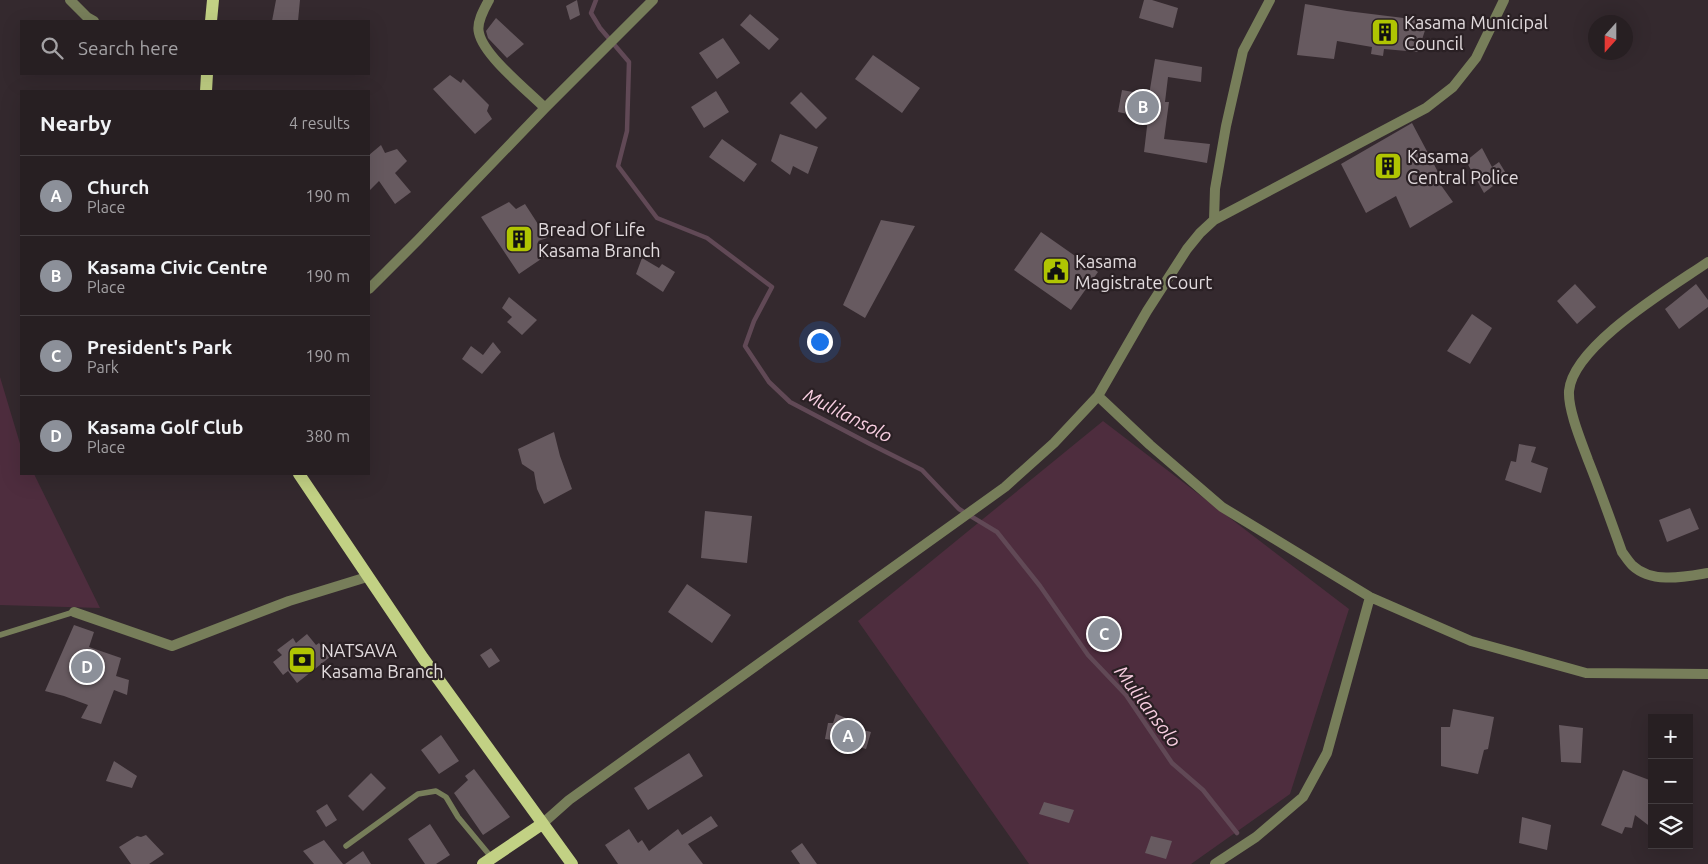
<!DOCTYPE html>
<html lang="en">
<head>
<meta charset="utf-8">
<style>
	body { margin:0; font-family:Ubuntu,sans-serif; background:#2f272a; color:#f1f3f6 }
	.controls { position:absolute; right:15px; bottom:15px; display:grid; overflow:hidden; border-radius:0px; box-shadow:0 5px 20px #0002 }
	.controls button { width:45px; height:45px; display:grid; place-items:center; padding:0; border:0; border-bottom:1px solid #433d40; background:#271f22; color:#f1f3f6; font:25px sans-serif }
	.compass { position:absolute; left:1588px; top:15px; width:45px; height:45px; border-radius:50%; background:#271f22; box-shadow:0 5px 20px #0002; rotate:201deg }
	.you { position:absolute; left:819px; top:341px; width:18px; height:18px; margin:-12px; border:4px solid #fff; border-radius:50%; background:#1a73e8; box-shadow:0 0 0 8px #1a73e833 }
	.badge { display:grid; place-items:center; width:32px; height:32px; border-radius:50%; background:#8c9099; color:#fff; font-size:16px; font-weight:700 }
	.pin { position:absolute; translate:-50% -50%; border:2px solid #fff; box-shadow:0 1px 5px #0006 }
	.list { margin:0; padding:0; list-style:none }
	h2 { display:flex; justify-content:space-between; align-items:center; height:65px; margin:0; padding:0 20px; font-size:21px }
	h2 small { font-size:16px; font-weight:400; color:#a4a2a5 }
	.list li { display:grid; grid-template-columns:32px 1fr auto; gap:15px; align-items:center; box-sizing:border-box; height:80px; padding:0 20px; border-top:1px solid #433d40 }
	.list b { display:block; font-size:19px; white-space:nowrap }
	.list p { margin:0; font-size:16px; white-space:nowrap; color:#a4a2a5 }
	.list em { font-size:16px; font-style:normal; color:#a4a2a5 }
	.icon { flex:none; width:28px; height:28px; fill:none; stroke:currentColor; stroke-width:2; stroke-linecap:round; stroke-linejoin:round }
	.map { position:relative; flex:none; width:1708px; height:864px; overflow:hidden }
	.search { position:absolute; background:#271f22; box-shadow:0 5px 20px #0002; left:20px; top:20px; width:350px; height:55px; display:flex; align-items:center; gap:12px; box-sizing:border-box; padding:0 18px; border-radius:0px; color:#a4a2a5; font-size:19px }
	.panel { position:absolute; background:#271f22; box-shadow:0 5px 20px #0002; left:20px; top:90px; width:350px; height:385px; border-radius:0px }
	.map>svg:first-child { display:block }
</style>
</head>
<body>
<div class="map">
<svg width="1708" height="864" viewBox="0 0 1708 864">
	<rect width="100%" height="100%" fill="#34292e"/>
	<path fill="#4e2d3e" d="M0 377 21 447V474H34L100 608 0 605Z
		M1103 421 1349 609 1290 794 1191 864H1029L858 621Z"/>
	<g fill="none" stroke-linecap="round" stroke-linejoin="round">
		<path stroke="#614956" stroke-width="4.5" d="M596 0 591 13 600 28 629 62 627 131 618 166 657 218 707 238 772 287 754 321 745 346 769 382 790 402 870 444 922 470 959 509 997 532 1040 586 1088 655 1126 695 1172 763 1203 790 1237 833"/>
	</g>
	<path fill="#675a60" d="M276 0H300L298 21H272Z
		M577 0 580 15 570 20 566 6Z
		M1144 0H1152L1178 8 1173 28 1139 18Z
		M1305 4 1347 11 1428 21 1418 52 1384 49 1383 56 1371 54 1372 47 1337 41 1334 59 1297 55Z
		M750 14 779 39 769 50 740 25Z
		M496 18 524 44 507 58 488 38 486 31Z
		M723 38 740 63 717 79 699 53Z
		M873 55 920 88 902 113 855 79Z
		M1155 59 1202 67 1201 82 1168 77 1165 102H1169L1164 139 1210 144 1207 163 1144 152 1148 118 1118 112 1122 90 1149 95Z
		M450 75 461 83 463 79 489 105 487 111 492 119 475 134 433 89Z
		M716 91 729 112 704 128 691 107Z
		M801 92 827 118 816 129 790 103Z
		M1412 123 1438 172 1433 174 1453 202 1410 228 1396 196 1366 213 1341 164Z
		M780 134 818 147 808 174 793 166 790 175 771 161Z
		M722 139 757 164 744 182 709 157Z
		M381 145 385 153 397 149 407 161 395 173 411 192 395 204 379 181 369 191V155Z
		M1482 148 1492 167 1499 162 1507 175 1484 193 1466 161Z
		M509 202 516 209 525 204 547 238 538 241 547 255 519 274 481 217Z
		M881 220 915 226 865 318 843 305Z
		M1041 232 1098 272 1071 310 1014 270Z
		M642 258 659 268 662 264 675 272 663 292 636 274Z
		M1575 284 1596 307 1577 324 1557 301Z
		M1696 284 1708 300V307L1679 329 1665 309Z
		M509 297 537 320 522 335 507 322 512 317 502 308Z
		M1472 314 1492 328 1470 364 1447 351Z
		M493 342 501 352 482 374 462 359 471 346 483 355Z
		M554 432 560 456 572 489 544 504 537 489 534 472 522 464 518 449Z
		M1519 444 1536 447 1531 462 1548 468 1541 493 1505 480 1511 461 1516 462Z
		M1690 508 1699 529 1667 542 1659 520Z
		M705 511 752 516 747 563 701 558Z
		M687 584 731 615 712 643 668 612Z
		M74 625 94 632 89 647 121 658 116 676 129 680 127 695 114 690 101 724 81 718 88 705 64 696 45 691Z
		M307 634 316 645 319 643 330 657 297 683 288 671 283 675 273 662 282 655 277 650 293 638 296 643Z
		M491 648 500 661 489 668 480 655Z
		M1453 709 1494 717 1488 749 1484 750 1478 774 1441 766V727H1450Z
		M836 714 846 718 844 725 871 732 866 749 839 741 825 739 828 723H833Z
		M1559 725 1583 728 1581 763 1561 762Z
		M441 735 459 761 439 774 421 750Z
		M689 753 703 776 648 810 634 788Z
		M114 761 137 776 132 788 106 781Z
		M474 769 510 817 483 835 454 793 468 780 465 776Z
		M1623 770 1652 781V828L1635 815 1632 828 1625 827 1622 834 1601 825Z
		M371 773 386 788 363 811 348 796Z
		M1044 802 1074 810 1069 823 1039 814Z
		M327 804 337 820 326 827 316 811Z
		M711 816 718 826 688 844 703 864H618L605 845 629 829 638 843 642 840 649 851 678 829 682 835Z
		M1522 817 1551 825 1547 850 1519 843Z
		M430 824 450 855 436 864H425L408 839Z
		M146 835 164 854 149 864H131L119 847 137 836 141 837Z
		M1151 836 1172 841 1166 859 1145 853Z
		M324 840 343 864H314L303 851Z
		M802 843 817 864H800L791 851Z
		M363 851 371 864H345Z"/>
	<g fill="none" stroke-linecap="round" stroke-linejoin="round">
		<path stroke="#777e5a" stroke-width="5.5" d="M0 635 74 612
			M346 846 418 794 436 791 446 797 458 817 492 858"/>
		<path stroke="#777e5a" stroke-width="10" d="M70 0 87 17 94 21
			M489 0C484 9 476 23 479 33 484 56 527 90 545 108
			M1214 220 1215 189 1226 126 1243 51 1270 0
			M1708 262C1672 287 1573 345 1569 391 1568 410 1581 441 1588 460 1600 490 1611 521 1622 552 1625 556 1628 561 1632 565 1652 584 1684 577 1708 573
			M369 289 418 240 545 108 653 0
			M1098 396 1150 445 1222 507 1370 597 1471 641 1586 673 1708 674
			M74 612 172 646 289 601 367 577
			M542 824 569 800 1005 487 1054 443 1098 396 1147 311 1187 249 1200 233 1214 220 1426 108 1453 87 1476 58 1504 0
			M1215 864 1256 837 1303 797 1327 753 1370 597"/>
		<path stroke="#c2d184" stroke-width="12" d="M211 21 213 0
			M206 91 207 74
			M299 474 423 658 572 864
			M483 864 542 824"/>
	</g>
	<defs>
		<g id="building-square" transform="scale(1.4375)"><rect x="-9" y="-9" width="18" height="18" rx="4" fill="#b0c502" stroke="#2a2024"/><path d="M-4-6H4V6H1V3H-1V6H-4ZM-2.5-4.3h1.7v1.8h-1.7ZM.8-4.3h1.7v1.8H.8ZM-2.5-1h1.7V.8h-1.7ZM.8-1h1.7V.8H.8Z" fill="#111"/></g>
		<g id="civic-square" transform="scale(1.4375)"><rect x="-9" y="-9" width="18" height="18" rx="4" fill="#b0c502" stroke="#2a2024"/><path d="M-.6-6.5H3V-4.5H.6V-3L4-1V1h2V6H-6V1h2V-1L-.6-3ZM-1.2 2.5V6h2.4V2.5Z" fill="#111"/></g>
		<g id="bank-square" transform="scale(1.4375)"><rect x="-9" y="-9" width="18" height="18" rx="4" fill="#b0c502" stroke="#2a2024"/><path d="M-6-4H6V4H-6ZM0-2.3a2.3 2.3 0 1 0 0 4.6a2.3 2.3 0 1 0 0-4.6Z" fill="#111"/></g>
	</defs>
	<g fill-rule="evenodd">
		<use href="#building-square" x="1385" y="32"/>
		<use href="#building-square" x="1388" y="166"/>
		<use href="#building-square" x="519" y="239"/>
		<use href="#civic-square" x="1056" y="271"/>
		<use href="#bank-square" x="302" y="660"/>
	</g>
	<g text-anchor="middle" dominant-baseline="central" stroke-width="4.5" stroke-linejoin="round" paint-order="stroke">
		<g font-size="18" fill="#e2dbde" stroke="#2a2024" text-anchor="start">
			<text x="1404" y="22">Kasama Municipal<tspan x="1404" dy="21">Council</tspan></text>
			<text x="1407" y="156">Kasama<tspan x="1407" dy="21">Central Police</tspan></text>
			<text x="538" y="229">Bread Of Life<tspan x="538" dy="21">Kasama Branch</tspan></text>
			<text x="1075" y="261">Kasama<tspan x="1075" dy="21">Magistrate Court</tspan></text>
			<text x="321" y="650">NATSAVA<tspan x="321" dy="21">Kasama Branch</tspan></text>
		</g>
		<g font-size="19" font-style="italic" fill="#f8cee1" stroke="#2a2024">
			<text transform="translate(848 415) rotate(27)">Mulilansolo</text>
			<text transform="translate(1148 706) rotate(53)">Mulilansolo</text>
		</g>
	</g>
</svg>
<div class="controls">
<button>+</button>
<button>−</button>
<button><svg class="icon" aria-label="layers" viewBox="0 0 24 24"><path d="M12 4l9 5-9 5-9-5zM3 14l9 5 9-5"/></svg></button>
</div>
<svg class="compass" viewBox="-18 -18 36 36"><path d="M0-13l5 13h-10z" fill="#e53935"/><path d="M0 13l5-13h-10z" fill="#a4a2a5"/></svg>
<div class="you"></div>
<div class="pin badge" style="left:848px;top:736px">A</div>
<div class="pin badge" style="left:1143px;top:107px">B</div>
<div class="pin badge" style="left:1104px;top:634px">C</div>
<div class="pin badge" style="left:87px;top:667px">D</div>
<div class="search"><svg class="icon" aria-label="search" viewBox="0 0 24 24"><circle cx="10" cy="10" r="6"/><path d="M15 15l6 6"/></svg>Search here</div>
<section class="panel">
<h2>Nearby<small>4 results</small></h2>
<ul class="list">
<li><span class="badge">A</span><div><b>Church</b><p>Place</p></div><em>190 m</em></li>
<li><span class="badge">B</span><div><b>Kasama Civic Centre</b><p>Place</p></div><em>190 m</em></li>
<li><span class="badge">C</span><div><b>President's Park</b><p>Park</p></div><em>190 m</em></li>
<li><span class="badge">D</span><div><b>Kasama Golf Club</b><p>Place</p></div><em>380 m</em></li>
</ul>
</section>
</div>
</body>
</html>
